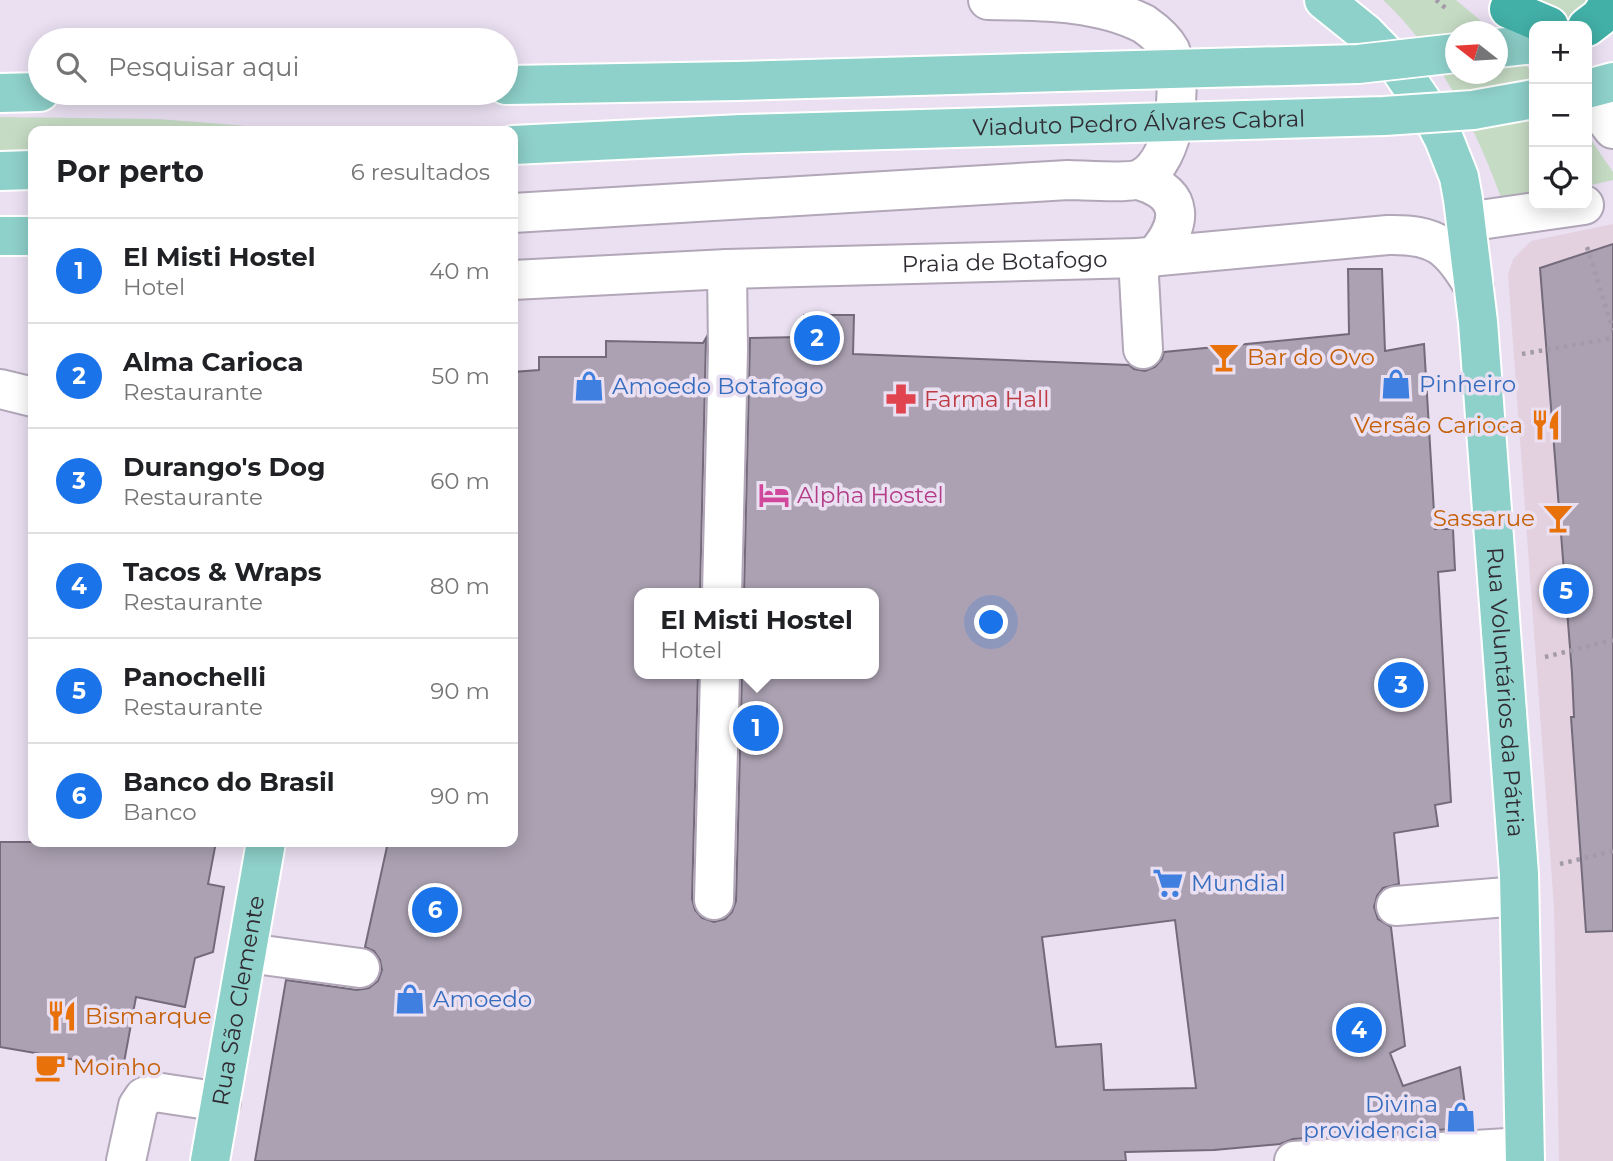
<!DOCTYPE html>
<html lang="pt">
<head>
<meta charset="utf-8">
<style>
	body { margin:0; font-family:Montserrat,sans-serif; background:#f2f2f2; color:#202124 }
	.controls { position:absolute; right:21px; top:21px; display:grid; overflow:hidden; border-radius:14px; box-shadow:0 4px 18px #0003 }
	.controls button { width:63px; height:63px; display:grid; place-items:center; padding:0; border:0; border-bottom:2px solid #e0e0e0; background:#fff; color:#202124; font:35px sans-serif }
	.compass { position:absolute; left:1445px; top:21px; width:63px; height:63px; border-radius:50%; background:#fff; box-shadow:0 4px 18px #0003; rotate:287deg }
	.you { position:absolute; left:992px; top:623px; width:24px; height:24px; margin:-18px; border:5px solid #fff; border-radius:50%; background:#1a73e8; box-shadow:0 0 0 10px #1a73e833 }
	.badge { display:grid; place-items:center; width:46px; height:46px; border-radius:50%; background:#1a73e8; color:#fff; font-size:23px; font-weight:700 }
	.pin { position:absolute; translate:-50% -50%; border:4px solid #fff; box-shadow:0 2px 7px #0006 }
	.popup { position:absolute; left:634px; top:588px; width:245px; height:91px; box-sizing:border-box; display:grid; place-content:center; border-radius:14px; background:#fff; filter:drop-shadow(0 2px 5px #0005); font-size:23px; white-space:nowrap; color:#757577 }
	.popup b { font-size:26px; color:#202124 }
	.popup::after { content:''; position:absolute; left:50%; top:100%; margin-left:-14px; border:14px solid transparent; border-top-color:#fff }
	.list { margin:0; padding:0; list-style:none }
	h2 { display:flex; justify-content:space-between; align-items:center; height:91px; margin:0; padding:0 28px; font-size:30px }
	h2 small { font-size:23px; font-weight:400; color:#757577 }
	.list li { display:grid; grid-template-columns:46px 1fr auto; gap:21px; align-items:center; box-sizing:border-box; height:105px; padding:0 28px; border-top:2px solid #e0e0e0 }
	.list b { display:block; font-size:26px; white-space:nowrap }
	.list p { margin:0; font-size:23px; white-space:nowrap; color:#757577 }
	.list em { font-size:23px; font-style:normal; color:#757577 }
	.icon { flex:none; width:38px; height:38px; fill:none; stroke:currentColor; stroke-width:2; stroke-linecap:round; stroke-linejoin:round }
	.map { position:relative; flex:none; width:1613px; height:1161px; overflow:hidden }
	.search { position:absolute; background:#fff; box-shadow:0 4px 18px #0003; left:28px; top:28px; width:490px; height:77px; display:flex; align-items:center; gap:18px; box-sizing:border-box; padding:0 24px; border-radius:38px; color:#757577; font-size:26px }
	.panel { position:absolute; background:#fff; box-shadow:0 4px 18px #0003; left:28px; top:126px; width:490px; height:721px; border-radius:14px }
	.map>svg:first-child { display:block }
</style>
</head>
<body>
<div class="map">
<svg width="1613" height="1161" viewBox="0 0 1613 1161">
	<rect width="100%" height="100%" fill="#eae0f2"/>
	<path fill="#e3d1e0" d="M1613 224V1161H1559L1554 907 1508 275 1513 259 1531 241Z"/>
	<path fill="#c6dbc4" d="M1383 0H1456L1493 31 1456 32V74H1498V36L1534 74V197L1503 203C1478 133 1439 51 1383 0Z
		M1529 0H1592L1574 18 1563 21Z
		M0 117 159 119 307 131H33V162L0 165Z
		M1587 134 1613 172V180L1587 186Z"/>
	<path fill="#aba1b2" stroke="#736a7a" stroke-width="2" fill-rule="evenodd" d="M1613 244V931L1586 932 1571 717H1574L1572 673 1540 268Z
		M1348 269H1382L1385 351 1424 344 1435 529H1453L1455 570 1438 572 1451 802 1435 805 1438 826 1394 833 1399 884 1383 888 1377 896 1374 907 1378 919 1391 927 1405 1046 1390 1053 1403 1086 1460 1067 1468 1128 1293 1139 1280 1144 1214 1150 1125 1152 1126 1161H255L286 980 357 990 369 988 378 981 382 970 380 960 374 951 365 947 388 842H513V372L539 370V357H606V341L703 343 706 338 700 593H639V674H698L692 899 695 910 702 918 714 922 725 919 732 912 736 901 742 674H873V593H744L750 338 802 337 804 315H854L853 354 1129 365 1134 369 1145 371 1155 367 1162 359 1164 352 1349 334ZM1175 920 1196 1088 1104 1090 1101 1044 1056 1047 1042 937Z
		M0 842H216L208 884 224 887 213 952 195 958 185 1007 136 997 123 1068 0 1047Z"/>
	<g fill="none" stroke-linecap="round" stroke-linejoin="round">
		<g stroke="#b1a7b9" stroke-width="42">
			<g id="minor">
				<path d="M1587 95 1613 129"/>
				<path d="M1139 180C1186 194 1183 224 1154 257"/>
				<path d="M513 213 1068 180C1083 180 1131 184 1142 178 1176 160 1184 83 1170 50 1164 39 1154 31 1144 24 1097 0 1040 1 988 0"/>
				<path d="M1466 222 1584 205"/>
				<path d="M1138 258 1143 349"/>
				<path id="s1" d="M513 280 727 269 1138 258 1388 235C1436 234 1450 246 1474 287"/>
				<path d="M0 389 33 397"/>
				<path d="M722 593 728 351 727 269"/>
				<path d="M714 900 720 674"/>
				<path d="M1396 906 1519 896"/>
				<path d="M247 953 360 968"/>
				<path d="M126 1161 138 1106 144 1097 155 1092 221 1102"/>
				<path d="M1294 1161 1524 1147"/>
			</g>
		</g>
		<g stroke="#fff" stroke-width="42">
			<g id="major">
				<path id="s2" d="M1324 0 1365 33 1400 69 1432 116 1444 139 1459 177 1463 199 1478 322 1519 874 1525 1161"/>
				<path d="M1498 48 1534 44"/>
				<path d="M506 85 737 81"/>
				<path d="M1587 89 1613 82"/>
				<path d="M0 93 40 92"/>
				<path d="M513 145 742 134"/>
				<path d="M0 171 33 170"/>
				<path d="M0 236H33"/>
				<path id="s3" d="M210 1161 266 842"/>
			</g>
		</g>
		<g stroke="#fff" stroke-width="42">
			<path id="highway" d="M1509 9 1549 26
				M1587 27 1600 17 1611 0"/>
		</g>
		<path stroke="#a29aa8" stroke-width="4.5" stroke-dasharray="3.5 5" stroke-linecap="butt" d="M1436 0 1449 11
			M1587 247 1613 330
			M1522 354 1613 338
			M1545 657 1613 640
			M1560 864 1613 851"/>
		<use href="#minor" stroke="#fff" stroke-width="38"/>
		<use href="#major" stroke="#8ed0ca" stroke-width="38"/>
		<use href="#highway" stroke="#42b0a7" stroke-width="38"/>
		<g stroke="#fff" stroke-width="42" stroke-linecap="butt">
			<g id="major-bridge">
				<path d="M737 81 1358 64 1456 53"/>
				<path id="s4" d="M742 134 1384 116 1473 110 1534 99"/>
			</g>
		</g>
		<use href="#major-bridge" stroke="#8ed0ca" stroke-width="38"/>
	</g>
	<defs>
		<g id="bar-bare" transform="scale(2.415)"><path d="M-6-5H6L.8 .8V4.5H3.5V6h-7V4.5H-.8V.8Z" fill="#e8710a" stroke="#eae0f2" stroke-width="2.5" paint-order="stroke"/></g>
		<g id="shop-bare" transform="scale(2.415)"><path d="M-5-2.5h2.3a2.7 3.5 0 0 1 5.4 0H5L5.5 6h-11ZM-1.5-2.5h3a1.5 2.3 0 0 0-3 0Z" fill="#3f7fe0" stroke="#eae0f2" stroke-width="2.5" paint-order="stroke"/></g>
		<g id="pharmacy-bare" transform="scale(2.415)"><path d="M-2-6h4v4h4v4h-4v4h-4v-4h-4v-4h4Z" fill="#e0444e" stroke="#eae0f2" stroke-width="2.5" paint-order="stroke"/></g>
		<g id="restaurant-bare" transform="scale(2.415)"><path d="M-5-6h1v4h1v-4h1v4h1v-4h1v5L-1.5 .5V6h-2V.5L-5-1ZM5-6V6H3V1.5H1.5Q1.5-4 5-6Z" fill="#e8710a" stroke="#eae0f2" stroke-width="2.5" paint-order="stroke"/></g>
		<g id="hotel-bare" transform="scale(2.415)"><path d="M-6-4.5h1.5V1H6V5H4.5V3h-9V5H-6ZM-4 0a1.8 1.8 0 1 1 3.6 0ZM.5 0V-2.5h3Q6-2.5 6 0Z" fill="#d1479c" stroke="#eae0f2" stroke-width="2.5" paint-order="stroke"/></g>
		<g id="supermarket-bare" transform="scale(2.415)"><path d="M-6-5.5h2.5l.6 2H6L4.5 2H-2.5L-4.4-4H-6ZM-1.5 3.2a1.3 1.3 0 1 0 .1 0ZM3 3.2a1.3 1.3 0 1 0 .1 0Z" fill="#3f7fe0" stroke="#eae0f2" stroke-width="2.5" paint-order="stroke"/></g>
		<g id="cafe-bare" transform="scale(2.415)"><path d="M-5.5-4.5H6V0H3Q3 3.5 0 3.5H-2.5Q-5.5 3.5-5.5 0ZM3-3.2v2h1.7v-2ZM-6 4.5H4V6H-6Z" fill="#e8710a" stroke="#eae0f2" stroke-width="2.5" paint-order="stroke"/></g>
	</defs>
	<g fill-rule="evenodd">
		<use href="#bar-bare" x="1224" y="357"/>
		<use href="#shop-bare" x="1396" y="384"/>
		<use href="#shop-bare" x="589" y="386"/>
		<use href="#pharmacy-bare" x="901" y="399"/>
		<use href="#restaurant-bare" x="1546" y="425"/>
		<use href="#hotel-bare" x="774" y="495"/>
		<use href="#bar-bare" x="1558" y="518"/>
		<use href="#supermarket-bare" x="1168" y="883"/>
		<use href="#shop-bare" x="410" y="999"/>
		<use href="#restaurant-bare" x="62" y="1016"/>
		<use href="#cafe-bare" x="50" y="1067"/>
		<use href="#shop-bare" x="1461" y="1117"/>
	</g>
	<g text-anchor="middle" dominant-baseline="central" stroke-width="7" stroke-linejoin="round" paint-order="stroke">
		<g font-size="23" fill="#302c33" stroke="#eae0f2">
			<text stroke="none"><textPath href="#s4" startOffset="397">Viaduto Pedro Álvares Cabral</textPath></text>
			<text stroke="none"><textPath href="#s1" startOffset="492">Praia de Botafogo</textPath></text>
			<text stroke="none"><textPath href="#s2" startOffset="744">Rua Voluntários da Pátria</textPath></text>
			<text stroke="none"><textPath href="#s3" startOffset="163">Rua São Clemente</textPath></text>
		</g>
		<g font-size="23" fill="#c56008" stroke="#eae0f2" text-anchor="start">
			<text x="1247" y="357">Bar do Ovo</text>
			<text x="1523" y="425" text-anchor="end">Versão Carioca</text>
			<text x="1535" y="518" text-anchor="end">Sassarue</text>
			<text x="85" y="1016">Bismarque</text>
			<text x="73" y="1067">Moinho</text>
		</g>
		<g font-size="23" fill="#366cbe" stroke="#eae0f2" text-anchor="start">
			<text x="1419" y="384">Pinheiro</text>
			<text x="612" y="386">Amoedo Botafogo</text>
			<text x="1191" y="883">Mundial</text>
			<text x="433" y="999">Amoedo</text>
			<text x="1438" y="1104" text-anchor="end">Divina<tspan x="1438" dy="26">providencia</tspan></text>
		</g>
		<g font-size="23" fill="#be3a42" stroke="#eae0f2" text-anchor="start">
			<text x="924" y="399">Farma Hall</text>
		</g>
		<g font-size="23" fill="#b23c85" stroke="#eae0f2" text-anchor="start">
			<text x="797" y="495">Alpha Hostel</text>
		</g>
	</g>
</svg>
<div class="controls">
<button>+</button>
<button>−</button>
<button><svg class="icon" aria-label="locate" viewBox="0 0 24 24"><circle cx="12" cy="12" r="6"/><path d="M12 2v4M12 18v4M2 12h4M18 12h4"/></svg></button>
</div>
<svg class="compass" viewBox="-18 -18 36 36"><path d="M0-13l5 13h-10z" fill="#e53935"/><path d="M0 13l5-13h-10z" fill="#757577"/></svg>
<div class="you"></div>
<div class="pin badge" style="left:756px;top:728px">1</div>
<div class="popup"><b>El Misti Hostel</b>Hotel</div>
<div class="pin badge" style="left:817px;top:338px">2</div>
<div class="pin badge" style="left:1401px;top:685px">3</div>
<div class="pin badge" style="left:1359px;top:1030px">4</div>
<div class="pin badge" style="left:1566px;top:591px">5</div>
<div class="pin badge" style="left:435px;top:910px">6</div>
<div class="search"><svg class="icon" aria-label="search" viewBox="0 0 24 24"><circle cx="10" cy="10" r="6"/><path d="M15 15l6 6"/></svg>Pesquisar aqui</div>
<section class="panel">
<h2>Por perto<small>6 resultados</small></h2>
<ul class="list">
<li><span class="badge">1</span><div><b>El Misti Hostel</b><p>Hotel</p></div><em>40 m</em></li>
<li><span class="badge">2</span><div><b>Alma Carioca</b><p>Restaurante</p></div><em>50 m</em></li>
<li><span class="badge">3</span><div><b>Durango's Dog</b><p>Restaurante</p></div><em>60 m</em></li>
<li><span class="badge">4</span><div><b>Tacos &amp; Wraps</b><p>Restaurante</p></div><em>80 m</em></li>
<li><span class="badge">5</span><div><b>Panochelli</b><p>Restaurante</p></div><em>90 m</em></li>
<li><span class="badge">6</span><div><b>Banco do Brasil</b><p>Banco</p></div><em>90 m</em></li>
</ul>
</section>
</div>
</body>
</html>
